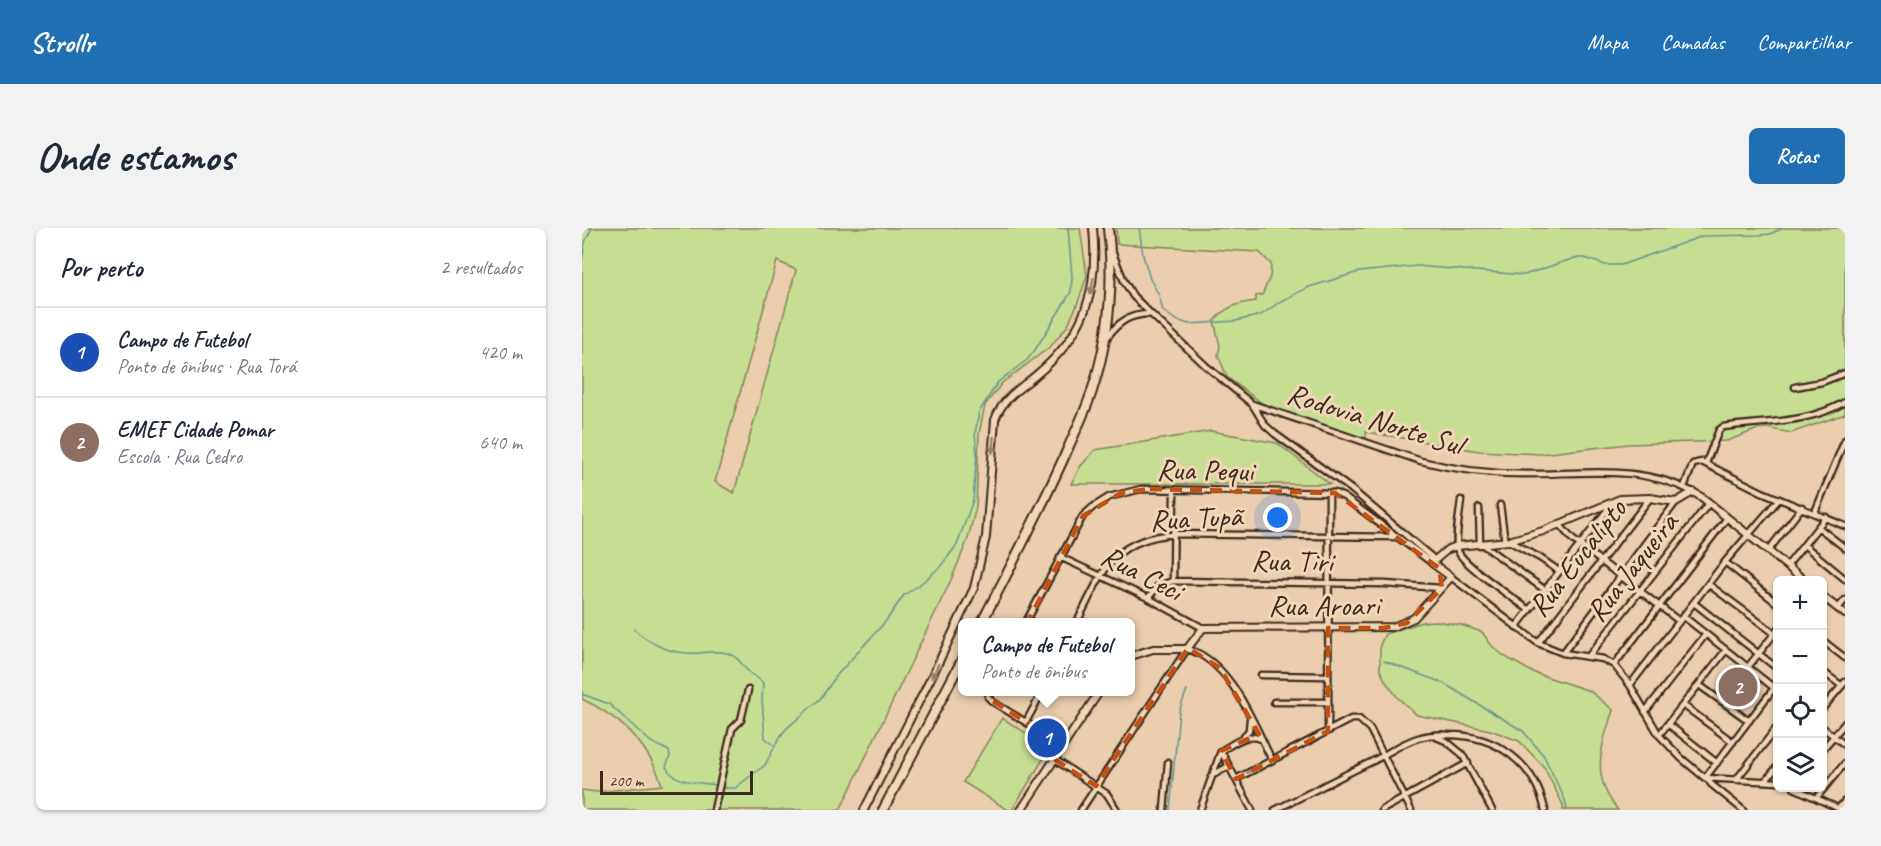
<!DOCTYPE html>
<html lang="pt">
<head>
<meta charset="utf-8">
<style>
	body { margin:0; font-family:Caveat,sans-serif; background:#f2f2f3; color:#1f2937 }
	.controls { position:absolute; right:18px; bottom:18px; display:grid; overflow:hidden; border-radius:9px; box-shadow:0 2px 4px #0004 }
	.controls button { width:54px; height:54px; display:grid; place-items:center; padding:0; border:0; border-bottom:2px solid #e0e1e3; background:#fff; color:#1f2937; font:30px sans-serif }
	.scale { position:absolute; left:18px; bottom:15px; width:153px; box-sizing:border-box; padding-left:6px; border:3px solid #3b2a1e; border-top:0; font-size:16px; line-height:21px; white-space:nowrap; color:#3b2a1e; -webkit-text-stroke:4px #f1d6b8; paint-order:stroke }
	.you { position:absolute; left:696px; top:290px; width:21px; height:21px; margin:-15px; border:4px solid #fff; border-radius:50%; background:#1a73e8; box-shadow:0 0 0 9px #1a73e833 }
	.badge { display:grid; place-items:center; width:39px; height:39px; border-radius:50%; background:#1f6fb2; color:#fff; font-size:20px; font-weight:700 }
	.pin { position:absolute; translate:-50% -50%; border:3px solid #fff; box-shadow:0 2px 6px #0006 }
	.popup { position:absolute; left:376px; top:390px; width:177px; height:78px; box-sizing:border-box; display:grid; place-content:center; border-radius:9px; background:#fff; filter:drop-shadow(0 2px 4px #0005); font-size:20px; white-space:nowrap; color:#747a83 }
	.popup b { font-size:22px; color:#1f2937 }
	.popup::after { content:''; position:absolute; left:50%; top:100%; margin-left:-12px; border:12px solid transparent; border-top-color:#fff }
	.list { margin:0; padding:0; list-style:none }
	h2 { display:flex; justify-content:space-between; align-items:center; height:78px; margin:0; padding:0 24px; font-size:26px }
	h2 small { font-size:20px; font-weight:400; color:#747a83 }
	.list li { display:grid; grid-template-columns:39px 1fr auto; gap:18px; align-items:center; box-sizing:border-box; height:90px; padding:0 24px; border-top:2px solid #e0e1e3 }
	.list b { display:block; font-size:22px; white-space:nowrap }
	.list p { margin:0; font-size:20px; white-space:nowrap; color:#747a83 }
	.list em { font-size:20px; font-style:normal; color:#747a83 }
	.icon { flex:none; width:33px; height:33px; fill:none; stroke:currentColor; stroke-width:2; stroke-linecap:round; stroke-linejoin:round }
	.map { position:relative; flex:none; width:1263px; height:582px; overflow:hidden; border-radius:9px }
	header { display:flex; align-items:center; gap:36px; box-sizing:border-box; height:84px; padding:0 30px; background:#1f6fb2; color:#fff }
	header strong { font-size:28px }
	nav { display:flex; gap:33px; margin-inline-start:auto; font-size:21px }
	.intro { display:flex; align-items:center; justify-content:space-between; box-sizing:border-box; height:144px; padding:0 36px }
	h1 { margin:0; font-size:42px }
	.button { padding:15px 27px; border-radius:9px; background:#1f6fb2; color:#fff; font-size:21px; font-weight:700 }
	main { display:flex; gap:36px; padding:0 36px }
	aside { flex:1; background:#fff; border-radius:9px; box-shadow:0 2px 4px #0004 }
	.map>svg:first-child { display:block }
</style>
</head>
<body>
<header>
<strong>Strollr</strong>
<nav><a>Mapa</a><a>Camadas</a><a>Compartilhar</a></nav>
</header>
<div class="intro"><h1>Onde estamos</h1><a class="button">Rotas</a></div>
<main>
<aside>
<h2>Por perto<small>2 resultados</small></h2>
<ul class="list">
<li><span class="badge" style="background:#1a4fb4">1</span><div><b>Campo de Futebol</b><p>Ponto de ônibus · Rua Torá</p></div><em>420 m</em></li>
<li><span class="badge" style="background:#8d6e63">2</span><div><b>EMEF Cidade Pomar</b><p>Escola · Rua Cedro</p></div><em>640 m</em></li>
</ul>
</aside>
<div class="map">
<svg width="1263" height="582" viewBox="0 0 1263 582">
	<rect width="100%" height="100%" fill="#eacead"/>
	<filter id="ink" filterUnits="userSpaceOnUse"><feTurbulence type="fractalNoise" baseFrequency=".0167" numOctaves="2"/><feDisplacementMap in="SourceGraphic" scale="12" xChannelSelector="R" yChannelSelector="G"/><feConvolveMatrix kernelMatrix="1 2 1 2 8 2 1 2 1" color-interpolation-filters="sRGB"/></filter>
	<g filter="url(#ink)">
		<path fill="#c6dd92" stroke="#808458" stroke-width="1.5" fill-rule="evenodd" d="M0 0H498L505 48 495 77 486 97 469 118 420 155 403 177 397 206 394 279 386 311 369 352 258 582H0V562L15 564 80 557C67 516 38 489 0 471ZM195 33 214 42 152 265 133 254Z
			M534 0H1263V186L1209 205 1185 200 1176 201 1145 213 1047 216 958 226 897 223 784 204V213L685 179 645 149 636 127 638 118 632 93C643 79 656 75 674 73V68L680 67 688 49 689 36 677 24 535 16Z
			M629 203 695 215 748 256H489L498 239 513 222Z
			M853 393 879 397 900 404 910 418 922 428 950 444 1008 463 1031 482C1019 519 1008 549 1036 582H981V577L962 539 937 513 908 502 835 487 816 470 804 454 798 442V417L803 406 840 394Z
			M420 490 468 520 430 582H426L381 554Z"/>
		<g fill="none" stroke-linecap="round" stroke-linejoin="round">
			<path stroke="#669090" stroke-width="1.5" d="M557 0 561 27 568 51 577 67 581 83 594 92 607 96 654 93 679 87 699 73 727 59 777 44 835 38 942 47 993 30H1003L1023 37H1039L1121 8 1178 7 1188 6 1201 0
				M0 34 3 14 10 0
				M52 401C70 418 92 427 117 425 127 424 140 422 150 427 158 431 160 438 166 443 170 448 176 449 181 455L180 472 183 510 192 517
				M802 433 861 455 941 503 962 528 983 572 985 582
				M0 466 27 476 69 514 87 523 88 528 84 539C93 556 117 554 134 557
				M141 560H153L183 537 198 509 203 502 238 471 255 447 304 393 322 367 337 357 358 339 375 317 391 272 395 225 393 206 397 184 416 154 445 132 453 122 489 64 490 49 486 0
				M588 582 597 483 605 462"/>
			<g stroke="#3b2a1e" stroke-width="9">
				<path id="minor" d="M530 23 542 53 551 68 569 86 624 138 670 176 839 233C874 242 908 246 944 246 1001 246 1058 236 1111 264
					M524 111C536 94 547 86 569 86
					M1213 159 1240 154 1263 145
					M670 176 683 197 693 206 769 261 853 332
					M1124 235 1137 202 1141 199C1183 193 1225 196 1263 174
					M1102 259 1111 236 1120 234 1180 264 1263 298
					M879 272C878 285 872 313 876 323 881 337 933 371 947 382
					M918 277 923 314
					M897 280 898 317
					M1233 284 1263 212
					M977 296 990 311 1097 393
					M1236 299 1263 320
					M927 313 958 330 977 343
					M901 317 963 362
					M1222 317 1263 351
					M1186 323 1220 279
					M478 329 566 370 621 400
					M1143 334 1196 376
					M1205 338 1244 289
					M869 349 956 415 981 425 1021 431 1032 437 1048 457 1077 507 1099 530 1123 550 1196 554
					M591 353 592 262
					M1126 356 1196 408
					M566 370 576 358 591 353 803 356 859 360
					M1112 375 1196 441
					M1256 380 1263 372
					M1101 388 1196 463
					M444 394 501 288 511 279 527 269 559 261 753 265 762 269 850 335
					M495 394C521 344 528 312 592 306L815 309
					M934 399 1030 276
					M1240 412 1263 430
					M956 415 1068 270
					M981 425 1094 274
					M1006 429 1127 275
					M1032 437 1145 290
					M1166 439 1196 401
					M1240 443 1260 458
					M679 447 746 448
					M1048 457 1143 334 1197 271
					M1117 457 1167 493
					M407 464 406 469 411 474 481 517
					M692 474H745
					M1101 477 1151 514
					M1240 481 1263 454
					M1063 484 1124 406
					M444 494 460 464
					M1086 496 1135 535
					M1240 499 1263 517
					M746 503 747 265
					M1077 507 1144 422
					M852 508 864 513 880 526 910 582
					M661 510 667 502 668 491
					M1240 522 1263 495
					M639 523 670 582
					M639 523C651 516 665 504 679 511
					M472 531 525 566 535 582
					M629 548 647 538
					M1123 550 1192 460
					M1125 550 1129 556 1161 582
					M654 551 769 491H777L788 501 829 582
					M1154 552 1196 498
					M1184 552 1196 538
					M1212 560 1260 582
					M1235 569 1263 535
					M1257 580 1263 573
					M132 582 150 501 159 492 166 462
					M499 582 605 421C649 433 671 495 690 532
					M582 582 586 534
					M618 582 639 523
					M693 582C726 566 758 549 791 533 806 525 820 515 836 510 846 507 857 506 867 507 914 507 953 535 963 582
					M800 582 886 535"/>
			</g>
			<g stroke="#3b2a1e" stroke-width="10">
				<path id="tertiary" d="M853 332 866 321 875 318 927 313 961 303 1038 271 1068 270 1094 274 1111 264 1121 270 1222 352
					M853 332 850 335 869 349
					M1240 368 1263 386
					M549 428 571 421H605L621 400 811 399 832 390 869 349
					M282 582 351 446 392 360 404 309 413 192C420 171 437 161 453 148 503 107 517 63 511 0
					M439 582 517 464"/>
			</g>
			<g stroke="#3b2a1e" stroke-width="12">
				<path id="primary" d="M400 394C430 336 461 278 487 218 495 200 504 182 510 163 527 111 532 54 526 0
					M301 582 381 430"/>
			</g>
			<use href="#minor" stroke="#f1d6b8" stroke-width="4.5"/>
			<use href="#tertiary" stroke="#f1d6b8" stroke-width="6"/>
			<use href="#primary" stroke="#f1d6b8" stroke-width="8"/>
		</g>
		<defs><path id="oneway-solid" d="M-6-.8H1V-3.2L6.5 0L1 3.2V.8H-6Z" transform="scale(1.5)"/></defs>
		<g fill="#96806b">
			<use href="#oneway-solid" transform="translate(510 58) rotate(100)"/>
			<use href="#oneway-solid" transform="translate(411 217) rotate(94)"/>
			<use href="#oneway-solid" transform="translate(353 443) rotate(116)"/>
			<use href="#oneway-solid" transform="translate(672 541) rotate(-28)"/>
		</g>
	</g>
	<path fill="none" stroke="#c55010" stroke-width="4.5" stroke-dasharray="12 8" stroke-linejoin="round" d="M568 261 753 265 857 340 860 360 825 395 802 400H746V503L654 551 639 523 677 506 638 440 606 420 514 558 472 531 481 517 406 470 501 288 539 265Z"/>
	<g text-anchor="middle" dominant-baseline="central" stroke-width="6" stroke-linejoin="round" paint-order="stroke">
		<g font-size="30" fill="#3b2a1e" stroke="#f1d6b8">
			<text transform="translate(793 191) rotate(17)">Rodovia Norte Sul</text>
			<text transform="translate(623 242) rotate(1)">Rua Pequi</text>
			<text transform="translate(614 290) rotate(-3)">Rua Tupã</text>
			<text transform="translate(995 330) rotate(-52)">Rua Eucalipto</text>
			<text transform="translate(710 333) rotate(1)">Rua Tiri</text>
			<text transform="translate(1050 339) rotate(-52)">Rua Jaqueira</text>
			<text transform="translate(560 345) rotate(27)">Rua Ceci</text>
			<text x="742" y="377">Rua Aroari</text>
		</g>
	</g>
</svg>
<div class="controls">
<button>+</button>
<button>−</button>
<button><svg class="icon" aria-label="locate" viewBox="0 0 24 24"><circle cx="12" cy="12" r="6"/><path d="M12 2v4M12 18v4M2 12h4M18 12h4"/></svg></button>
<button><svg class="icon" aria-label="layers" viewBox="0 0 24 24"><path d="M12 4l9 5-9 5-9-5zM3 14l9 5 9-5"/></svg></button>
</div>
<div class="scale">200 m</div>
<div class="you"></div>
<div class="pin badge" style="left:465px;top:510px;background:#1a4fb4">1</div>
<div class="popup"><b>Campo de Futebol</b>Ponto de ônibus</div>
<div class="pin badge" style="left:1156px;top:459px;background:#8d6e63">2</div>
</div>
</main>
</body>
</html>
